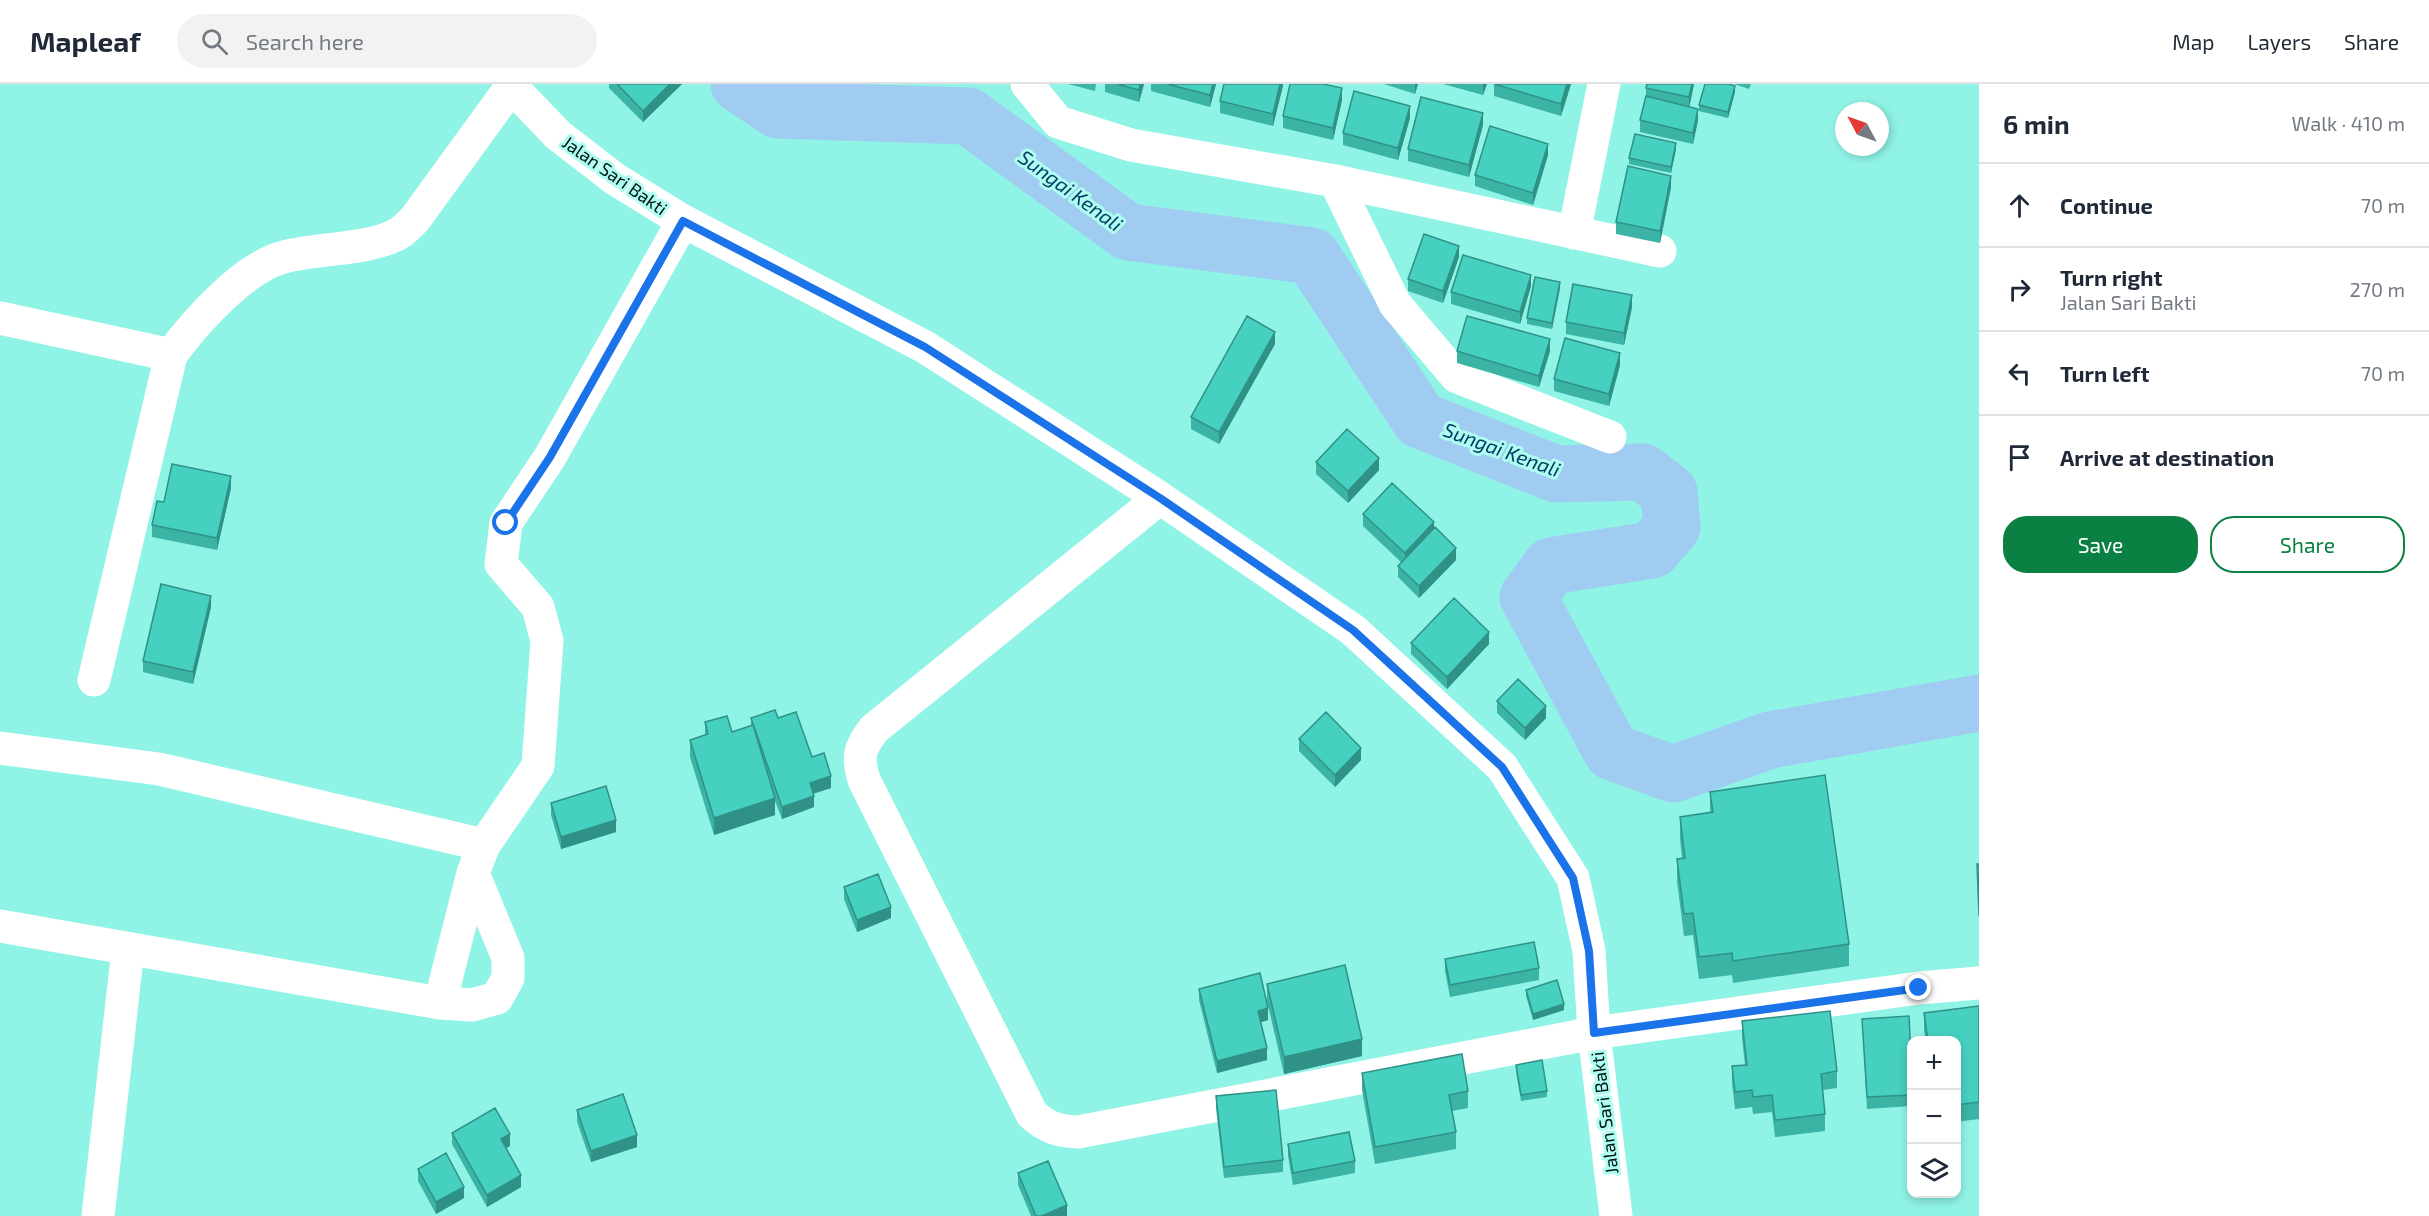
<!DOCTYPE html>
<html lang="en">
<head>
<meta charset="utf-8">
<style>
	body { margin:0; font-family:"Exo 2",sans-serif; background:#f2f2f3; color:#1f2937 }
	.controls { position:absolute; right:18px; bottom:18px; display:grid; overflow:hidden; border-radius:12px; box-shadow:0 3px 9px #0003 }
	.controls button { width:54px; height:54px; display:grid; place-items:center; padding:0; border:0; border-bottom:2px solid #e0e1e3; background:#fff; color:#1f2937; font:30px sans-serif }
	.compass { position:absolute; left:1835px; top:18px; width:54px; height:54px; border-radius:50%; background:#fff; box-shadow:0 3px 9px #0003; rotate:311deg }
	.stop { position:absolute; width:18px; height:18px; margin:-14px; border:4px solid #1a73e8; border-radius:50%; background:#fff }
	.stop.end { background:#1a73e8; border-color:#fff; box-shadow:0 2px 6px #0008 }
	.list { margin:0; padding:0; list-style:none }
	h2 { display:flex; justify-content:space-between; align-items:center; height:78px; margin:0; padding:0 24px; font-size:26px }
	h2 small { font-size:20px; font-weight:400; color:#747a83 }
	.list li { display:grid; grid-template-columns:39px 1fr auto; gap:18px; align-items:center; box-sizing:border-box; height:84px; padding:0 24px; border-top:2px solid #e0e1e3 }
	.list b { display:block; font-size:22px; white-space:nowrap }
	.list p { margin:0; font-size:20px; white-space:nowrap; color:#747a83 }
	.list em { font-size:20px; font-style:normal; color:#747a83 }
	.actions { display:flex; gap:12px; padding:18px 24px }
	.actions a { flex:1; padding:14px 0; border:2px solid #0b8043; border-radius:24px; text-align:center; font-size:21px; color:#0b8043 }
	.actions .main { background:#0b8043; color:#fff }
	.icon { flex:none; width:33px; height:33px; fill:none; stroke:currentColor; stroke-width:2; stroke-linecap:round; stroke-linejoin:round }
	.map { position:relative; flex:none; width:1979px; height:1132px; overflow:hidden }
	header { display:flex; align-items:center; gap:36px; box-sizing:border-box; height:84px; padding:0 30px; background:#fff; border-bottom:2px solid #e0e1e3 }
	header strong { font-size:28px }
	nav { display:flex; gap:33px; margin-inline-start:auto; font-size:21px }
	.search { width:420px; height:54px; background:#f2f2f3; display:flex; align-items:center; gap:15px; box-sizing:border-box; padding:0 21px; border-radius:33px; color:#747a83; font-size:22px }
	main { display:flex }
	aside { flex:1; background:#fff }
	.map>svg:first-child { display:block }
</style>
</head>
<body>
<header>
<strong>Mapleaf</strong>
<div class="search"><svg class="icon" aria-label="search" viewBox="0 0 24 24"><circle cx="10" cy="10" r="6"/><path d="M15 15l6 6"/></svg>Search here</div>
<nav><a>Map</a><a>Layers</a><a>Share</a></nav>
</header>
<main>
<div class="map">
<svg width="1979" height="1132" viewBox="0 0 1979 1132">
	<rect width="100%" height="100%" fill="#8ff3e5"/>
	<g fill="none" stroke-linecap="round" stroke-linejoin="round">
		<path stroke="#a0ccf2" stroke-width="57" d="M739 0 778 26 968 32 1128 148 1312 172 1420 336 1556 390 1643 388 1669 408 1672 443 1652 466 1551 482 1528 513 1612 668 1673 690 1770 656 1979 619"/>
		<path stroke="#fff" stroke-width="33" d="M1027 0 1058 38 1131 61 1335 97 1660 167
			M1335 97 1395 220 1457 293 1610 353
			M1574 149 1604 0
			M0 234 171 271
			M1160 414 874 645C859 665 857 672 864 696L1032 1030C1047 1044 1058 1047 1078 1048L1594 949 1919 904 1979 899
			M94 596 171 271C195 238 244 183 284 173 317 164 374 166 401 148 406 144 411 139 415 135L511 3
			M0 664 159 685 484 761
			M0 842 440 919 472 921 497 914 508 894V874L473 789 484 761 538 682 547 557 538 523 501 480 506 439 550 373 683 137
			M440 919 473 789
			M98 1132 128 865"/>
		<path stroke="#fff" stroke-width="33" d="M509 0 558 51 615 95 683 137 925 263 1160 414 1353 546 1502 683 1573 794 1589 867 1594 949 1616 1132"/>
	</g>
	<path fill="#3bb3a5" d="M609 0H682L643 38 609 4Z
		M1068 0H1096L1095 7Z
		M1105 0H1144L1139 18 1105 8Z
		M1151 0H1216L1210 23 1151 7Z
		M1283 0 1273 42 1220 29V17Z
		M1384 0H1418L1415 10Z
		M1443 0H1487L1483 11Z
		M1494 0H1571L1561 32 1494 12Z
		M1694 0 1689 23 1698 36 1693 60 1640 48V36L1646 12V4Z
		M1734 0H1751L1749 5Z
		M1735 8 1728 34 1699 27V21Z
		M1342 16 1333 56 1283 44V32Z
		M1410 34 1398 76 1343 61V49Z
		M1483 41 1469 93 1408 77V65Z
		M1676 65 1671 89 1629 80V74Z
		M1548 71 1533 121 1475 102V91Z
		M1671 103 1660 159 1616 150V138Z
		M1459 173 1443 219 1408 207V195Z
		M1531 202 1520 240 1451 220V208Z
		M1560 204 1552 245 1527 240V234Z
		M1632 223 1624 261 1566 250V238Z
		M1275 260 1219 360 1191 345V333Z
		M1457 267H1550L1539 303 1457 279Z
		M1620 281 1609 322 1554 307V295Z
		M1316 378 1379 386 1348 419 1316 390Z
		M231 404 217 466 152 453V441Z
		M1363 430 1434 444 1456 476 1419 514 1398 493V482L1401 478 1363 442Z
		M211 523 193 600 143 588V577Z
		M1411 559 1489 560 1447 605 1411 570Z
		M1497 617 1546 634 1525 656 1497 629Z
		M751 634H778L812 673 831 704 814 709V723L782 735 775 717V731L714 751 690 673V656L705 651V638L732 648 751 641Z
		M1299 655 1361 676 1335 703 1299 667Z
		M1710 708 1849 860V882L1733 899 1732 891 1699 895 1693 851 1684 852 1677 797V775L1682 774 1680 755V733L1710 729Z
		M551 719 616 748 561 765 551 731Z
		M844 803 891 834 857 848 844 815Z
		M1445 875 1539 884V896L1450 913 1445 887Z
		M1267 900 1362 972 1284 990 1267 917Z
		M1199 905 1268 936 1261 938 1267 976 1217 989 1199 916Z
		M1526 906 1564 926 1533 936 1526 912Z
		M1979 922V1035L1956 1038V957H1926L1924 946V929Z
		M1862 935 1911 973V1022L1867 1025Z
		M1742 937 1837 987V1004L1823 1006 1825 1030V1047L1775 1053 1772 1028 1753 1030 1752 1023 1735 1025 1732 999V982L1745 981 1742 954Z
		M1516 981 1547 1007V1013L1521 1017 1516 987Z
		M1362 989 1468 1007V1024L1452 1027 1456 1048V1065L1375 1080 1362 1006Z
		M1216 1012 1283 1076V1088L1224 1094 1216 1024Z
		M577 1026 637 1063 591 1078 577 1038Z
		M452 1049 510 1062 506 1064 521 1103 487 1123 452 1060Z
		M1288 1060 1355 1077V1089L1293 1101 1288 1072Z
		M418 1085 464 1114 436 1130 418 1097Z
		M1018 1089 1067 1132H1031L1018 1101Z"/>
	<path fill="#309286" d="M670 0H682L643 38V27Z
		M1140 0H1144L1139 18V6Z
		M1213 0H1216L1210 23V11Z
		M1280 0H1283V2L1273 42V30Z
		M1415 0H1418L1415 10Z
		M1483 0H1487L1483 11Z
		M1567 0H1571L1561 32V20Z
		M1692 0H1694L1689 25V13Z
		M1735 2V8L1728 34V28Z
		M1342 4V16L1333 56V44Z
		M1410 22V34L1398 76V64Z
		M1698 25V36L1693 60V49Z
		M1483 29V41L1469 93V81Z
		M1676 59V65L1671 89V83Z
		M1548 60V71L1533 121V109Z
		M1671 92V103L1660 159V147Z
		M1459 162V173L1443 219V207Z
		M1531 191V202L1520 240V228Z
		M1560 198V204L1552 245V239Z
		M1632 211V223L1624 261V249Z
		M1275 248V260L1219 360V348Z
		M1550 255V267L1539 303V292Z
		M1620 269V281L1609 322V310Z
		M1379 374V386L1348 419V407Z
		M231 392V404L217 466V454Z
		M1434 438V450L1405 481V469Z
		M1456 464V476L1419 514V502Z
		M211 512V523L193 600V588Z
		M1489 548V560L1447 605V593Z
		M1546 622V634L1525 656V644Z
		M1361 664V676L1335 703V691Z
		M831 692V704L810 711V699Z
		M814 712V723L782 735V723Z
		M775 714V731L714 751V734Z
		M616 736V748L561 765V753Z
		M891 823V834L857 848V836Z
		M1564 920V926L1533 936V930Z
		M1268 924V936L1258 939V927Z
		M1362 955V972L1284 990V973Z
		M1267 964V976L1217 989V977Z
		M510 1050V1062L501 1067V1055Z
		M637 1051V1063L591 1078V1067Z
		M521 1091V1103L487 1123V1111Z
		M464 1103V1114L436 1130V1118Z
		M1067 1121V1132H1042Z"/>
	<path fill="#45d0c0" stroke="#309286" stroke-width="1.5" d="M617 0H670L643 27Z
		M1117 0H1140L1139 6Z
		M1167 0H1213L1210 11Z
		M1224 0H1280L1273 30 1220 17Z
		M1290 0H1323L1342 4 1333 44 1283 32Z
		M1494 0H1567L1561 20Z
		M1647 0H1692L1689 13 1646 4Z
		M1705 0H1729L1735 2 1728 28 1699 21Z
		M1354 7 1410 22 1398 64 1343 49Z
		M1646 12 1698 25 1693 49 1640 36Z
		M1421 13 1483 29 1469 81 1408 65Z
		M1490 42 1548 60 1533 109 1475 91Z
		M1635 50 1676 59 1671 83 1629 74Z
		M1628 82 1671 92 1660 147 1616 138Z
		M1424 150 1459 162 1443 207 1408 195Z
		M1463 171 1531 191 1520 228 1451 208Z
		M1535 193 1560 198 1552 239 1527 234Z
		M1573 200 1632 211 1624 249 1566 238Z
		M1247 232 1275 248 1219 348 1191 333Z
		M1467 232 1550 255 1539 292 1457 267Z
		M1565 254 1620 269 1609 310 1554 295Z
		M1347 345 1379 374 1348 407 1316 378Z
		M172 380 231 392 217 454 152 441 157 417 164 418Z
		M1392 399 1434 438 1405 469 1363 430Z
		M1435 443 1456 464 1419 502 1398 482Z
		M161 500 211 512 193 588 143 577Z
		M1454 514 1489 548 1447 593 1411 559Z
		M1518 595 1546 622 1525 644 1497 617Z
		M775 626 778 634 796 628 812 673 824 669 831 692 810 699 814 712 782 723 751 634Z
		M1326 628 1361 664 1335 691 1299 655Z
		M727 632 732 648 753 641 775 714 714 734 690 656 708 650 705 638Z
		M1825 691 1849 860 1733 877 1732 869 1699 873 1693 829 1684 830 1677 775 1685 774 1680 733 1713 728 1710 708Z
		M606 702 616 736 561 753 551 719Z
		M1977 780H1979V832Z
		M878 790 891 823 857 836 844 803Z
		M1534 858 1539 884 1450 901 1445 875Z
		M1345 881 1362 955 1284 973 1267 900Z
		M1260 889 1268 924 1258 927 1267 964 1217 977 1199 905Z
		M1557 896 1564 920 1533 930 1526 906Z
		M1979 922V1018L1956 1021V957H1928L1924 929Z
		M1830 927 1837 987 1821 990 1825 1030 1775 1036 1772 1011 1753 1013 1752 1006 1735 1008 1732 982 1747 981 1742 937Z
		M1909 932 1911 973V1011L1867 1013 1862 935Z
		M1462 970 1468 1007 1449 1011 1456 1048 1375 1063 1362 989Z
		M1542 976 1547 1007 1521 1011 1516 981Z
		M1276 1006 1283 1076 1224 1083 1216 1012Z
		M623 1010 637 1051 591 1067 577 1026Z
		M495 1024 510 1050 501 1055 521 1091 487 1111 452 1049Z
		M1349 1048 1355 1077 1293 1089 1288 1060Z
		M446 1069 464 1103 436 1118 418 1085Z
		M1048 1077 1067 1121 1042 1132H1036L1018 1089Z"/>
	<g fill="none" stroke-linecap="round" stroke-linejoin="round">
		<path stroke="#1a73e8" stroke-width="8" d="M506 439 550 373 683 137 925 263 1160 414 1353 546 1502 683 1573 794 1589 867 1594 949 1919 904"/>
	</g>
	<g text-anchor="middle" dominant-baseline="central" stroke-width="6" stroke-linejoin="round" paint-order="stroke">
		<g font-size="18" fill="#001310" stroke="#affcf1">
			<text transform="translate(615 91) rotate(35)">Jalan Sari Bakti</text>
			<text transform="translate(1604 1029) rotate(-97)">Jalan Sari Bakti</text>
		</g>
		<g font-size="20" font-style="italic" fill="#003d65" stroke="#affcf1">
			<text transform="translate(1071 106) rotate(36)">Sungai Kenali</text>
			<text transform="translate(1502 365) rotate(20)">Sungai Kenali</text>
		</g>
	</g>
</svg>
<div class="controls">
<button>+</button>
<button>−</button>
<button><svg class="icon" aria-label="layers" viewBox="0 0 24 24"><path d="M12 4l9 5-9 5-9-5zM3 14l9 5 9-5"/></svg></button>
</div>
<svg class="compass" viewBox="-18 -18 36 36"><path d="M0-13l5 13h-10z" fill="#e53935"/><path d="M0 13l5-13h-10z" fill="#747a83"/></svg>
<div class="stop" style="left:506px;top:439px"></div>
<div class="stop end" style="left:1919px;top:904px"></div>
</div>
<aside>
<h2>6 min<small>Walk · 410 m</small></h2>
<ul class="list">
<li><svg class="icon" aria-label="ahead" viewBox="0 0 24 24"><path d="M12 20V5M6 11l6-6 6 6"/></svg><div><b>Continue</b></div><em>70 m</em></li>
<li><svg class="icon" aria-label="right" viewBox="0 0 24 24"><path d="M7 20v-9h11M14 6l5 5-5 5"/></svg><div><b>Turn right</b><p>Jalan Sari Bakti</p></div><em>270 m</em></li>
<li><svg class="icon" aria-label="left" viewBox="0 0 24 24"><path d="M17 20v-9H6M10 6l-5 5 5 5"/></svg><div><b>Turn left</b></div><em>70 m</em></li>
<li><svg class="icon" aria-label="arrive" viewBox="0 0 24 24"><path d="M6 21V4h12l-3 4 3 4H6"/></svg><div><b>Arrive at destination</b></div></li>
</ul>
<div class="actions"><a class="main">Save</a><a>Share</a></div>
</aside>
</main>
</body>
</html>
